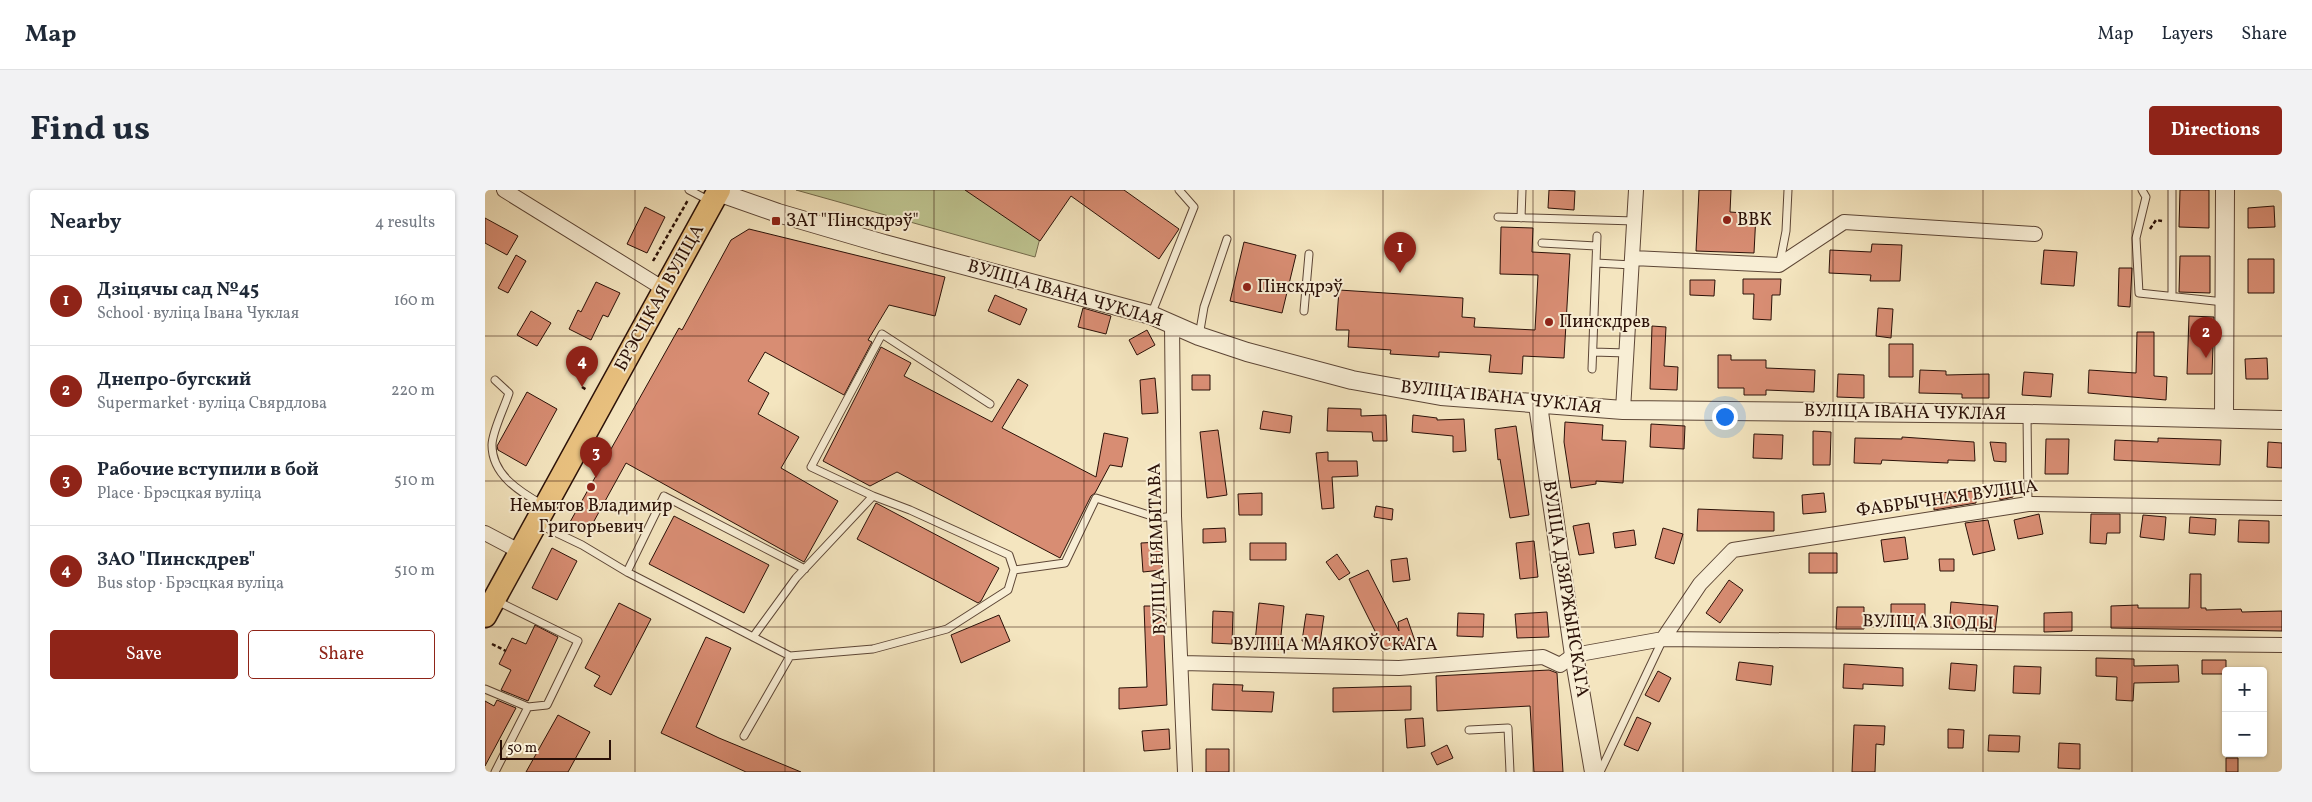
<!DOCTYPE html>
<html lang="en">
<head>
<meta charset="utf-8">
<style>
	body { margin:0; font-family:Vollkorn,serif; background:#f2f2f3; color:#1f2937 }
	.controls { position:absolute; right:15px; bottom:15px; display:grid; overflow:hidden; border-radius:5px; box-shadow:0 1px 4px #0004 }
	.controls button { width:45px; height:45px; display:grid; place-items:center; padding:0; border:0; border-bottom:1px solid #e0e1e3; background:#fff; color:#1f2937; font:25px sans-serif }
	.scale { position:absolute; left:15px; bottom:12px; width:111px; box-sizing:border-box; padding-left:5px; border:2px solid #2b1108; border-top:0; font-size:14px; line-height:18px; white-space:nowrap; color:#2b1108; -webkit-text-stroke:4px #f8eed5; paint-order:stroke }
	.you { position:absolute; left:1239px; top:226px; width:18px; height:18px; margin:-12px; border:4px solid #fff; border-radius:50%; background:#1a73e8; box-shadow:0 0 0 8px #1a73e833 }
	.badge { display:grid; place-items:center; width:32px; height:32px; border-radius:50%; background:#8f2418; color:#fff; font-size:16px; font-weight:700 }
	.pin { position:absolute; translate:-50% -41px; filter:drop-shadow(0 1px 2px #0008) }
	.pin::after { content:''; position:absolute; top:26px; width:18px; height:15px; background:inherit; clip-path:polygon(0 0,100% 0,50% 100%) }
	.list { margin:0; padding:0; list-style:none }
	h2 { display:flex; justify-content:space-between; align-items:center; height:65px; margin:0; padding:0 20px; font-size:21px }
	h2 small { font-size:16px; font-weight:400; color:#747a83 }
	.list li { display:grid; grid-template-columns:32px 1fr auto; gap:15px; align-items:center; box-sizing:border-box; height:90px; padding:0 20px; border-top:1px solid #e0e1e3 }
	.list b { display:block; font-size:19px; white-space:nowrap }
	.list p { margin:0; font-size:16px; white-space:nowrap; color:#747a83 }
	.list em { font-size:16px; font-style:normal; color:#747a83 }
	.actions { display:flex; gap:10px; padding:15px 20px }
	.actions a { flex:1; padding:11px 0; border:1px solid #8f2418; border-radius:5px; text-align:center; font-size:18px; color:#8f2418 }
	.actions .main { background:#8f2418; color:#fff }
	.map { position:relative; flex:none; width:1797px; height:582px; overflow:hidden; border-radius:5px }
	header { display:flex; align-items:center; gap:30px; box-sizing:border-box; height:70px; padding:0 25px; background:#fff; border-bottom:1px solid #e0e1e3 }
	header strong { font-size:24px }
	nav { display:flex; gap:28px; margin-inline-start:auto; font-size:18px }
	.intro { display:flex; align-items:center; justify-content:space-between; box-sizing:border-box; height:120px; padding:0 30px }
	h1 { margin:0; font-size:35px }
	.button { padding:12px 22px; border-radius:5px; background:#8f2418; color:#fff; font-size:18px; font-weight:700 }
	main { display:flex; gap:30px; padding:0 30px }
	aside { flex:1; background:#fff; border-radius:5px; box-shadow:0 1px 4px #0004 }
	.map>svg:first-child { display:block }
</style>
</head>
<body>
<header>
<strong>Map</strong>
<nav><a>Map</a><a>Layers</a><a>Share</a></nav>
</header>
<div class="intro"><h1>Find us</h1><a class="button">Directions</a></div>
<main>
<aside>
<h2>Nearby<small>4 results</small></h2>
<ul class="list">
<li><span class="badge">1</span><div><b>Дзіцячы сад №45</b><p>School · вуліца Івана Чуклая</p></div><em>160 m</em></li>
<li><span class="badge">2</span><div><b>Днепро-бугский</b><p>Supermarket · вуліца Свярдлова</p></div><em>220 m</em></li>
<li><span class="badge">3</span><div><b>Рабочие вступили в бой</b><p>Place · Брэсцкая вуліца</p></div><em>510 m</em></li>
<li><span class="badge">4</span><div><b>ЗАО &quot;Пинскдрев&quot;</b><p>Bus stop · Брэсцкая вуліца</p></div><em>510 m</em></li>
</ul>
<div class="actions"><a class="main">Save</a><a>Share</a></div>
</aside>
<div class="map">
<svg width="1797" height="582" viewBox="0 0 1797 582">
	<rect width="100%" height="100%" fill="#f4e5bf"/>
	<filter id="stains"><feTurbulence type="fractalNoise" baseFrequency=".004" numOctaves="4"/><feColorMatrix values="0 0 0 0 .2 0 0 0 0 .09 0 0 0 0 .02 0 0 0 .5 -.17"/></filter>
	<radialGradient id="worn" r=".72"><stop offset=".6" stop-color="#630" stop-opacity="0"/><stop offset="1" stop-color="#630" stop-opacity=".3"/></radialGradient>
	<path fill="#bec490" stroke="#746a4c" d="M311 0H485L555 48 550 67Z"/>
	<path fill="#d88d73" stroke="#2b1108" d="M480 0H639L694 39 674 69 586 6 555 51Z
		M1064 0 1090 1 1089 20 1063 18Z
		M1214 0H1246L1245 22 1271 24 1269 63 1211 61Z
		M1695 0H1724V38L1694 37Z
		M1789 16 1790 37 1763 38V18Z
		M160 17 180 27 162 63 142 54Z
		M0 28 33 46 22 65 0 53Z
		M1016 37 1048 38 1047 62 1085 64 1079 168 1038 166 1037 184 1004 182 1006 165 954 162V167L905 164 906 160 863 157 864 140H851L854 100 978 108 977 127 990 128 989 137 1050 140 1053 85 1015 84Z
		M264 39 460 87 450 126 404 115 383 150 387 152 359 205 280 162 263 191 284 203 273 224 314 247 296 278 353 311 319 372 141 273 103 342 85 332 194 138 197 140 246 50Z
		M759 52 811 65 797 123 745 111Z
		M1387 54 1417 55 1415 91H1385L1386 85 1344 83 1345 60 1386 62Z
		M1559 60 1592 62 1589 96 1556 94Z
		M31 65 41 71 23 103 13 98Z
		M1695 66H1725V103L1694 102Z
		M1763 69H1789V103H1763Z
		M1634 78H1647L1645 117 1633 116Z
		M1258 89H1296L1295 105H1287L1286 130 1268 129 1269 104H1258Z
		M1205 90H1230L1229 106 1205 105Z
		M111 92 135 103 123 127 118 125 106 150 84 139 93 120 96 122Z
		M510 105 542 119 535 135 503 121Z
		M598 118 626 126 621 144 593 137Z
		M1393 118 1408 119 1406 148 1391 146Z
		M46 121 66 133 52 156 32 145Z
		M1704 126 1729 127 1727 184H1702Z
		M1167 136 1181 137 1179 176 1193 177 1192 200 1165 199Z
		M662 140 670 155 652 165 644 150Z
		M1652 142H1669V186L1682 187 1681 210 1603 203 1604 180 1651 183Z
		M1404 154H1428V187H1404Z
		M396 157 426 173 419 186 507 232 533 189 543 195 517 238 611 287 619 243 643 248 637 277 625 275 610 303 606 306 575 368 412 282 385 296 338 271Z
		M1233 165H1246V170H1281V178L1330 180 1329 202 1281 200V205H1259V198H1233Z
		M1782 168 1783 189H1761L1760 169Z
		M1435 180 1461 181V185L1504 184V208H1477V204L1434 203Z
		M1539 182 1568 184 1566 207 1537 205Z
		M1353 184 1379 185V208L1352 207Z
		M707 185H725V200H707Z
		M670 188 673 223 657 224 655 190Z
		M42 202 72 219 41 276 13 260 12 256Z
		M843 218 876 219V226L901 225 902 251H888L887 242 842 241Z
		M778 221 807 226 805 243 775 239Z
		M928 225 952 228V230L979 229 981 261 968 262V246L927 242Z
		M1080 232 1118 235 1117 250 1141 251 1138 293 1111 291V294L1086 298 1079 252Z
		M1166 234 1200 236 1199 259 1165 257Z
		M1031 236 1044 325 1025 328 1015 269 1013 270 1010 239Z
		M733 240 742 305 722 308 715 242Z
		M1328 241 1346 242 1345 275H1328Z
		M1269 244 1298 245 1297 269 1268 268Z
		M1417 247 1489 252 1490 271 1463 270V273L1397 270 1396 274 1369 273 1370 248 1417 249Z
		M1673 248 1736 250 1735 275 1629 270 1630 250 1673 252Z
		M1561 249H1584L1583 284H1560Z
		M1505 252 1521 253V272L1509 271Z
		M1783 252 1797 253V278L1782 277Z
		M843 262V271H872L873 286 847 287 849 318 837 319 831 263Z
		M1527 299 1528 307 1515 310 1514 301Z
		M1491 301V313L1449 320V303Z
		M777 303V325H754L753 304Z
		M1339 303 1341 322 1318 324 1317 305Z
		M391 313 514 378 496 411 493 413 372 349Z
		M891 316 908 319 907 330 889 327Z
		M1213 319 1289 322V341H1212Z
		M1554 324 1558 344 1533 349 1529 330Z
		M1606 324H1635V343H1622L1621 354 1605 353Z
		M1658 325 1681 327 1679 350 1655 347Z
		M189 326 284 375 259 423 164 374Z
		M1705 327 1731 329 1730 345 1704 343Z
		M1503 330 1510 360 1488 365 1480 333Z
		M1754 330 1784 331V353L1753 352Z
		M1104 333 1109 363 1094 365 1088 336Z
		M740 338 741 352 718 353V339Z
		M1178 338 1198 344 1189 374 1170 368Z
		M1149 340 1151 355 1130 358 1128 343Z
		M1420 347 1423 369 1399 372 1396 350Z
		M1049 351 1053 387 1035 389 1031 353Z
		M675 352 677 380 658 382 656 353Z
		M765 353H801V370H765Z
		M67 358 92 371 72 410 47 398Z
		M1324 363H1352V383H1324Z
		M852 364 865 383 854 390 841 372Z
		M922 368 925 390 908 392 906 370Z
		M1454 369H1469V381H1455Z
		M883 380 914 441 913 432 922 428 930 451 917 456 916 452 897 461 892 445 864 389Z
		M1705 384H1716V418H1721V420L1756 419 1757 422 1797 421V441L1626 438V416L1653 415V418H1704Z
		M1244 390 1258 400 1235 433 1221 423Z
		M1466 412 1513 416 1510 442 1464 438Z
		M134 413 166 429 126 505 109 496 115 486 100 478Z
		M774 413 799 416 795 455 770 452Z
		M1406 414H1440V435H1406Z
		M659 416H681V444H679L682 515 634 519V498L662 497Z
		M1352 417H1379V439H1351Z
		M728 421 748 422 747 454 727 453Z
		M1062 422 1064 447 1032 448 1030 424Z
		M1587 422V441L1559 442V423Z
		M973 423 999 424 998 447 972 446Z
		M821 424 839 426 835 453 817 451Z
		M514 425 525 451 476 473 466 445Z
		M50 435 73 447 43 511 16 500 26 480 14 474 27 448 41 454Z
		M221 447 246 458 211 537 234 548 316 582H261L176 543Z
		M1611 468 1649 469V476L1693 475 1694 492 1649 493 1648 511 1631 510 1632 487 1611 486Z
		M1717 470H1741V484H1717Z
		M1254 472 1288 476 1286 495 1251 490Z
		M1466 473 1492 475 1490 501 1464 499Z
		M1359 474 1418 478V496L1378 494V499L1358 498Z
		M1529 476 1556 477 1555 504 1528 503Z
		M1064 480 1072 483 1078 582H1049L1045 516 952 521 951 486Z
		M1173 481 1186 488 1174 512 1160 505Z
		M728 494 758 495 757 501 789 502 787 522 727 520Z
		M926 496V520L848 522V498Z
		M12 510 31 518 0 576V511L9 516Z
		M73 525 105 542 83 582H41Z
		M1152 527 1166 533 1153 561 1139 555Z
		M938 528 940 556 922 558 920 529Z
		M1369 535 1400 536 1399 555 1391 554 1390 582H1367Z
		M684 539 685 559 659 561 657 541Z
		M1463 539 1479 540 1478 558H1463Z
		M1504 545 1535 546 1534 562 1503 561Z
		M1574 553 1595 554V579L1573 578Z
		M962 555 968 568 952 575 946 563Z
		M721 559H744V582H721Z
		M1741 568H1753V582H1741Z"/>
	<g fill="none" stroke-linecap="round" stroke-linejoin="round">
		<g stroke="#5d4636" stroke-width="9">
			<path id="service" d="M204 0 225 11
				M1657 0 1661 7 1651 48 1654 103 1739 112
				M1687 0V106
				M1013 27 1150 31
				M1036 28 1037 0
				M1057 53 1111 56
				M1295 72 1301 41 1303 0
				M1111 73 1147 75
				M819 121 824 64
				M666 125 709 17 694 0
				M714 146 719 117 742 49
				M1108 162 1142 163
				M1107 179 1112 46
				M10 190 24 203C20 216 7 242 7 255 7 285 35 302 58 315
				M1542 225 1543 314
				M388 306 326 277 397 144 505 214
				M53 334 97 355 142 382 305 466 388 459 462 439 523 400 529 380 524 365 425 320 388 306 311 388 268 447
				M529 380 580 373 611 308 673 328 689 326
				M142 382 179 306 320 379
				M0 499 43 517 62 515 93 451 12 411
				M984 540 1023 538 1025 582
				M259 546 305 466
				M10 582 43 517
				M1115 582 1178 449"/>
		</g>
		<g stroke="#5d4636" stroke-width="16">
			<path id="minor" d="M19 0 179 99
				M1148 68 1294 75 1359 32 1550 44
				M687 135 689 326 700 582
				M1138 220 1151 0
				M0 343 34 361
				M1178 449 1215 394 1248 360 1543 314 1797 318
				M696 473 914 478 1058 467 1075 475 1089 465 1178 449 1797 455"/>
		</g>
		<g stroke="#5d4636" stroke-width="20">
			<path id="tertiary" d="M233 2 293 23 399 54 666 125 714 146 762 162 867 190 956 206 1138 220 1542 224 1797 230
				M1053 215 1089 465 1109 582
				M1739 228 1740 0"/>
		</g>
		<g stroke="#2b1108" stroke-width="25">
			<path id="primary" d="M0 426 234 0"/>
		</g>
		<path stroke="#2b1108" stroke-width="2.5" stroke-dasharray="4 2.5" stroke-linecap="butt" d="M1665 39 1671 30 1677 31
			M168 71 203 10
			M97 197 102 200
			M7 454 21 461"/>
		<use href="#service" stroke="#f8eed5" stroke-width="7"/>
		<use href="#minor" stroke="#f8eed5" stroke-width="14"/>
		<use href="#tertiary" stroke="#f8eed5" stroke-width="18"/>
		<use href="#primary" stroke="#eac280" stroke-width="22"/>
	</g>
	<path fill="none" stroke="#2b1108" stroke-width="1" stroke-opacity="0.55" d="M150 0V582M300 0V582M449 0V582M599 0V582M749 0V582M898 0V582M1048 0V582M1198 0V582M1348 0V582M1498 0V582M1647 0V582M0 146H1797M0 291H1797M0 437H1797"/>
	<g fill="#8f2418" stroke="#f8eed5" stroke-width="2">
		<circle cx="1242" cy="30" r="5"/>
		<rect x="286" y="26" width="10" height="10" rx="2.5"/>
		<circle cx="762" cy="97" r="5"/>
		<circle cx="1064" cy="132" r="5"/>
		<circle cx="106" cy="297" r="5"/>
	</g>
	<g text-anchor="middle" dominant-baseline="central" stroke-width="4" stroke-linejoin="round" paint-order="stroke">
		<g font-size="18" fill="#2b1108" stroke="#f8eed5" text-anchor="start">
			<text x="1252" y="30">ВВК</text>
			<text x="301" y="31">ЗАТ "Пінскдрэў"</text>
			<text x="772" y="97">Пінскдрэў</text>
			<text x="1074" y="132">Пинскдрев</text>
			<text x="106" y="316" text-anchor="middle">Немытов Владимир<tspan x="106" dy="21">Григорьевич</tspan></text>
		</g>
		<g font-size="18" fill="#2b1108" stroke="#f8eed5">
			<text transform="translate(580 104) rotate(16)">ВУЛІЦА ІВАНА ЧУКЛАЯ</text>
			<text transform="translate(175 108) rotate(-61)">БРЭСЦКАЯ ВУЛІЦА</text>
			<text transform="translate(1016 208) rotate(6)">ВУЛІЦА ІВАНА ЧУКЛАЯ</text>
			<text transform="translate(1420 223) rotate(1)">ВУЛІЦА ІВАНА ЧУКЛАЯ</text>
			<text transform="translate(1462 309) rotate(-8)">ФАБРЫЧНАЯ ВУЛІЦА</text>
			<text transform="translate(673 359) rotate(-92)">ВУЛІЦА НЯМЫТАВА</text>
			<text transform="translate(1080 399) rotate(81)">ВУЛІЦА ДЗЯРЖЫНСКАГА</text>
			<text transform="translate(1443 433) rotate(1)">ВУЛІЦА ЗГОДЫ</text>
			<text x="850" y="455">ВУЛІЦА МАЯКОЎСКАГА</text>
		</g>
	</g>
	<rect width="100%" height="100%" filter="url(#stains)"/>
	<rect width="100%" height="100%" fill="url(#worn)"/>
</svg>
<div class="controls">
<button>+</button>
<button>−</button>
</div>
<div class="scale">50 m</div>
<div class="you"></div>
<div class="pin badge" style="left:915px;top:83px">1</div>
<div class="pin badge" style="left:1721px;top:168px">2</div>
<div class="pin badge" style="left:111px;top:288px">3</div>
<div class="pin badge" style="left:97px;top:197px">4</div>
</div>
</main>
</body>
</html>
